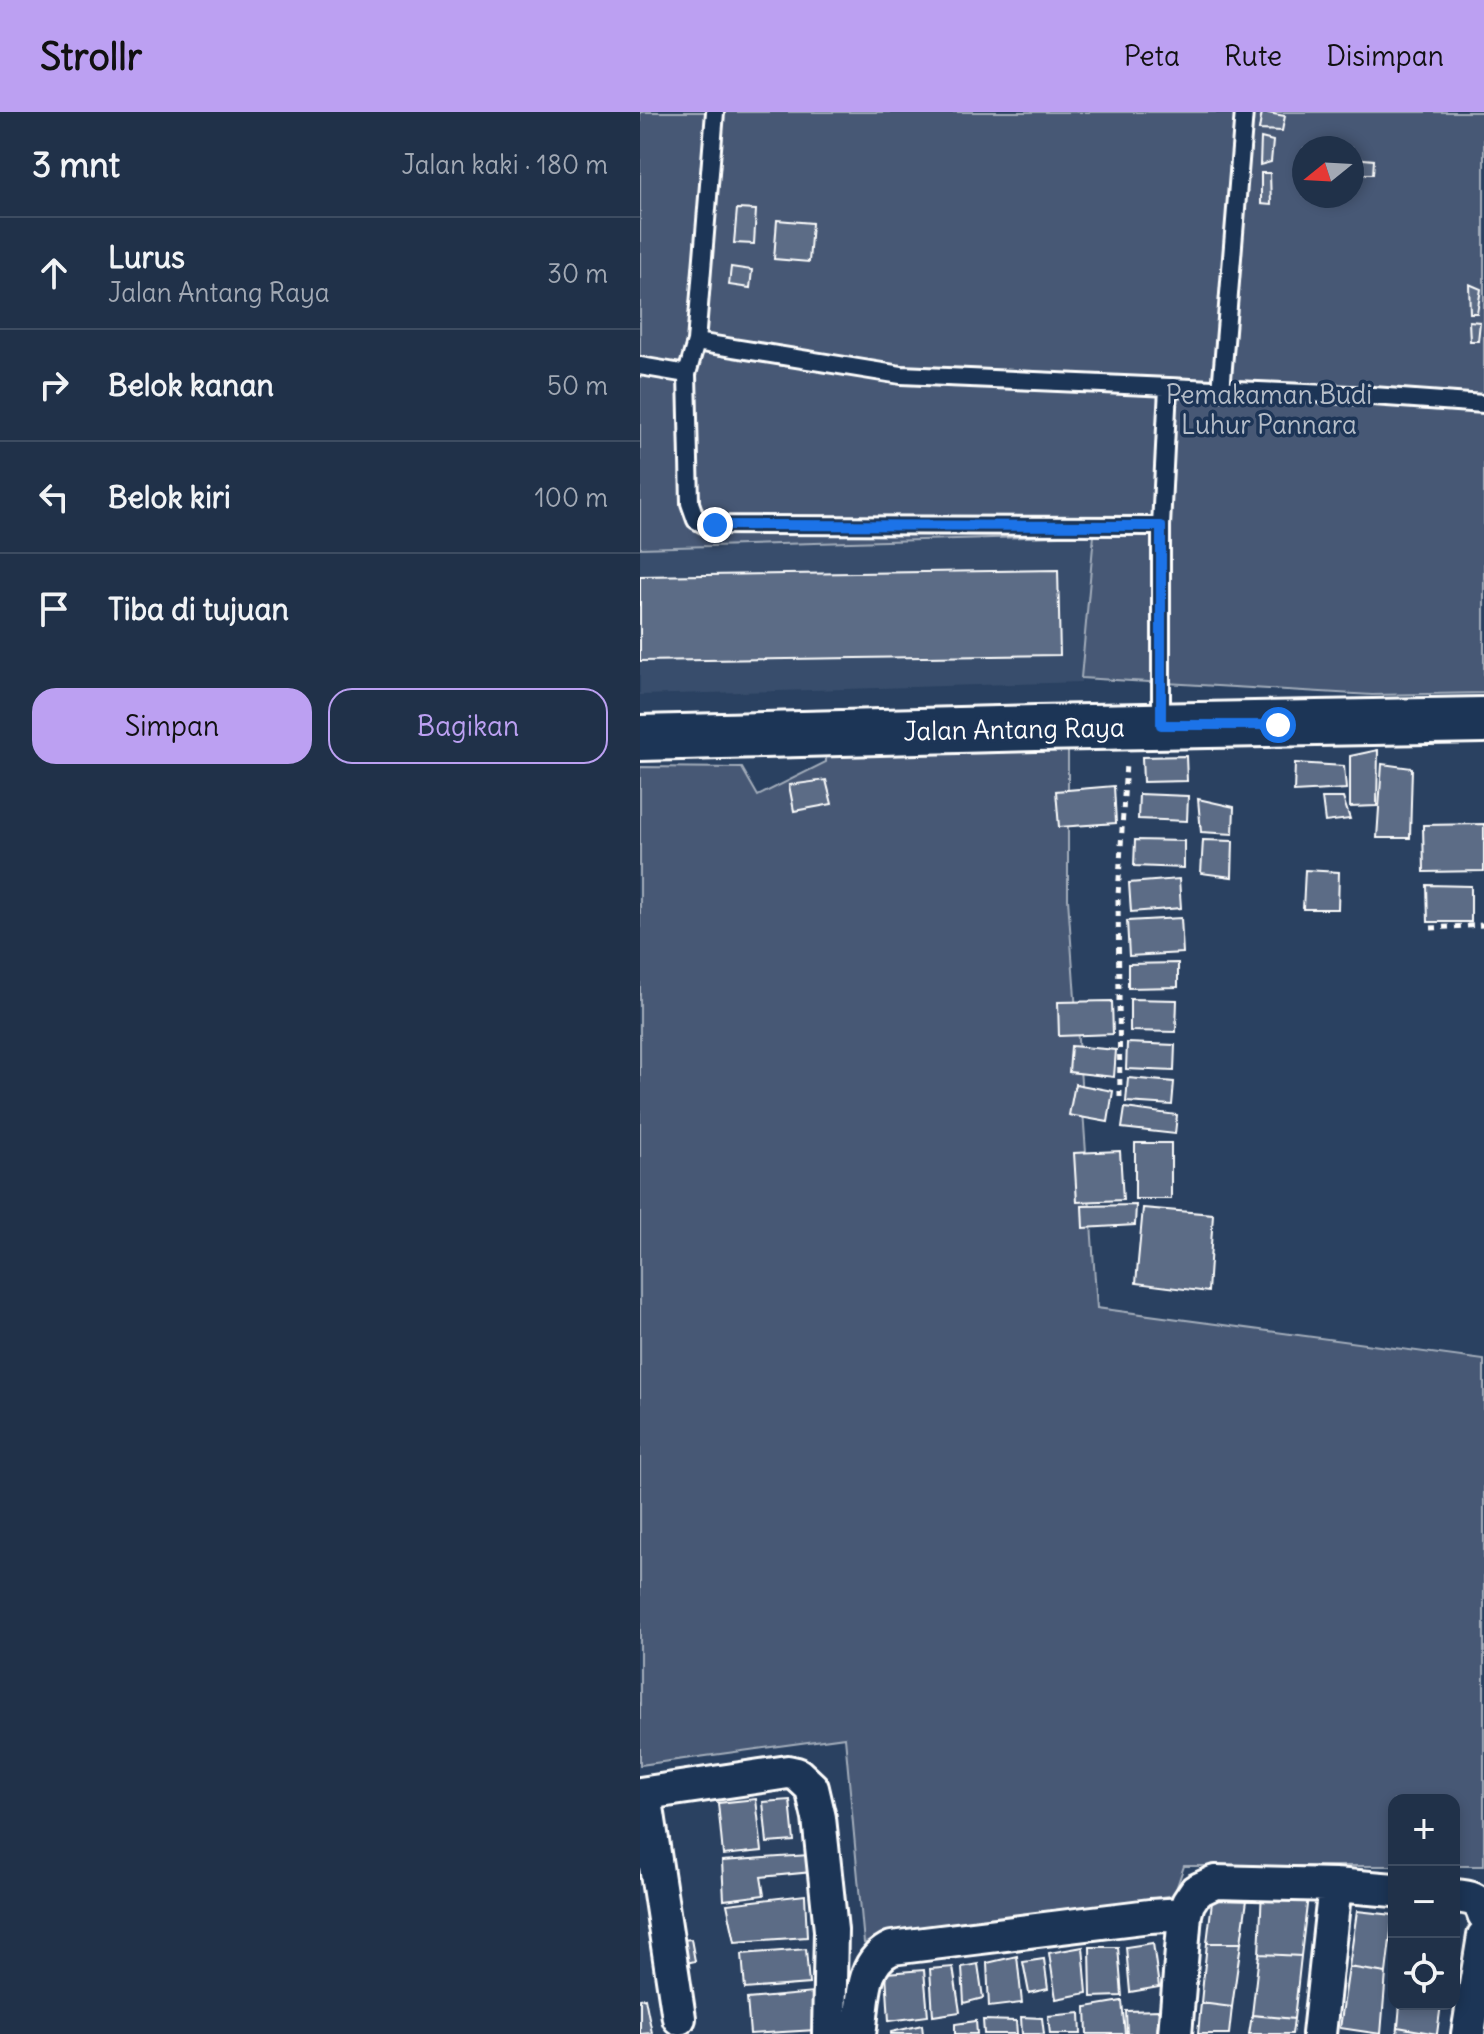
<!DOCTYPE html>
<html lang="id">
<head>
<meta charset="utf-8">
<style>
	body { margin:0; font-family:Delius,sans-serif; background:#283950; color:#f1f3f6 }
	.controls { position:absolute; right:24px; bottom:24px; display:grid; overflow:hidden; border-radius:16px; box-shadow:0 4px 12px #0003 }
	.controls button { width:72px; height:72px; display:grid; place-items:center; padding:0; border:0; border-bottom:2px solid #3d4c61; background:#203149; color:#f1f3f6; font:40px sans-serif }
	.compass { position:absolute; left:652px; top:24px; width:72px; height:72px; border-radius:50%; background:#203149; box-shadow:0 4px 12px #0003; rotate:252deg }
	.stop { position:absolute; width:24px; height:24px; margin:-18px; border:6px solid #1a73e8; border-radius:50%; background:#fff }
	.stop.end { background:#1a73e8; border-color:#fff; box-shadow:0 2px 8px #0008 }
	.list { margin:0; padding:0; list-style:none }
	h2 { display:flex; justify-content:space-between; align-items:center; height:104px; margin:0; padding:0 32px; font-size:34px }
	h2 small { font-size:26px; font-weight:400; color:#a2a9b4 }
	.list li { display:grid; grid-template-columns:52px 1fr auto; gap:24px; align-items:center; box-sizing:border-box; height:112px; padding:0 32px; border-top:2px solid #3d4c61 }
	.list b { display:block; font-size:30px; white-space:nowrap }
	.list p { margin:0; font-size:26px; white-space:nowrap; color:#a2a9b4 }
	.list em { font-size:26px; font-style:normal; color:#a2a9b4 }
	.actions { display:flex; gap:16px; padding:24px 32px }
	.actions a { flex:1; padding:18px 0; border:2px solid #bca0f2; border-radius:24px; text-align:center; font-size:28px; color:#bca0f2 }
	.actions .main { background:#bca0f2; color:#111 }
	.icon { flex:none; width:44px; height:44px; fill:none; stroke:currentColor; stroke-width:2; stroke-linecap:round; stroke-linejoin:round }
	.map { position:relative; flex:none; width:844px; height:1922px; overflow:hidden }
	header { display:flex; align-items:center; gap:48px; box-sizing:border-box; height:112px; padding:0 40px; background:#bca0f2; color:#111 }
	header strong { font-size:38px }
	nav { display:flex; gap:44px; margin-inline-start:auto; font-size:28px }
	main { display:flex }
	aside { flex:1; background:#203149 }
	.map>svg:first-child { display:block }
</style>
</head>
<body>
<header>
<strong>Strollr</strong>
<nav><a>Peta</a><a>Rute</a><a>Disimpan</a></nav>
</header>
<main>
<aside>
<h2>3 mnt<small>Jalan kaki · 180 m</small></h2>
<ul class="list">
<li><svg class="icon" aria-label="ahead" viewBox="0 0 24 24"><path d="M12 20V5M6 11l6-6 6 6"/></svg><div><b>Lurus</b><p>Jalan Antang Raya</p></div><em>30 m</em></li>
<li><svg class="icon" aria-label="right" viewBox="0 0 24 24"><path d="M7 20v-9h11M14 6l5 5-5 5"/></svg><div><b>Belok kanan</b></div><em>50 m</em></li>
<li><svg class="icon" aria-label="left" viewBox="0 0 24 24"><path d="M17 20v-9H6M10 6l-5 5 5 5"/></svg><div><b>Belok kiri</b></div><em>100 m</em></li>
<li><svg class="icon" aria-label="arrive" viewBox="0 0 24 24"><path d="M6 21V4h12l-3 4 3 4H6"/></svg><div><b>Tiba di tujuan</b></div></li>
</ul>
<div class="actions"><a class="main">Simpan</a><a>Bagikan</a></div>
</aside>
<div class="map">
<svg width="844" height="1922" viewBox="0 0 844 1922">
	<rect width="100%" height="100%" fill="#2a4161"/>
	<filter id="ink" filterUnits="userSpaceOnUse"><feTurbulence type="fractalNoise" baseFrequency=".0125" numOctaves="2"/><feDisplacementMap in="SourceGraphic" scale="16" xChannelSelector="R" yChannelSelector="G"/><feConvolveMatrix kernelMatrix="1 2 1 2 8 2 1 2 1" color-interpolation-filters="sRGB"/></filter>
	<g filter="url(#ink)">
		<path fill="#394e6c" d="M455 423 441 570 0 583V436Z"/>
		<path fill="#465975" stroke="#a2acba" stroke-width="2" fill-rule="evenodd" d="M0 0H844V581L732 583 441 566 454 423 0 436ZM664 36H712V84H664Z
			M428 632V787L457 1196 844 1248V1754H814V1688H754V1754H544L534 1783 224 1831 205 1625 0 1653V655L102 656 118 684 186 650V639Z"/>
		<path fill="#5b6c86" stroke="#fff" stroke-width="2" d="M622 0 645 4 642 19 619 18Z
			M621 26 633 29 631 50 620 53Z
			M713 46 734 48 733 62H715Z
			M621 61H630L631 93 621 92Z
			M97 97 116 98 114 132 94 131Z
			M137 108 172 111 169 150 134 147Z
			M91 155 112 158 110 176 89 173Z
			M829 172 841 177 837 201H830Z
			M829 209 840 210 838 229H830Z
			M418 458 420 543 0 549V464Z
			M738 638 737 694 710 695V644Z
			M546 644 547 669 503 670 502 645Z
			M655 651 704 654 706 677 654 680Z
			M742 652 772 656 770 726H737Z
			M186 668 192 692 154 699 149 673Z
			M474 674 476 711 419 715 416 679Z
			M499 682 548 684 547 709 498 707Z
			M682 686H703L710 707 685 710Z
			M558 687 594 695 593 722 561 720Z
			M844 712V759L784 760 783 713Z
			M495 728 544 729V756L494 754Z
			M563 728 593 729 592 765 561 761Z
			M665 758 699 760 698 797H663Z
			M539 767 541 796 491 800 489 771Z
			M787 773 831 774V810H788Z
			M541 806 543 841 489 844 487 809Z
			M538 851V875L488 876V852Z
			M490 887 537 888 536 920 490 919Z
			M472 889 473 922 419 924 418 890Z
			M487 931 535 933 534 959 486 957Z
			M431 934 476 938 474 965 429 960Z
			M488 966 534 970 532 993 486 990Z
			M435 972 473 979 468 1010 429 1003Z
			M485 996 537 1003 535 1022 482 1016Z
			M495 1031H531V1087H495Z
			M480 1039 483 1088 437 1090 434 1041Z
			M496 1093 495 1113 443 1116 442 1094Z
			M503 1096 573 1102 568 1180 496 1171Z
			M116 1687 122 1739 83 1743 78 1691Z
			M150 1688 154 1729 127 1731 123 1690Z
			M169 1743 172 1760 121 1765 124 1783 84 1788 82 1749Z
			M574 1773 608 1781 601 1831H567Z
			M622 1778 668 1784 661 1844 619 1842Z
			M165 1783 167 1825 95 1830 87 1792Z
			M717 1799 753 1803 746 1861 709 1855Z
			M51 1827 55 1849 38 1853 34 1829Z
			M513 1831 519 1875 490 1880 486 1835Z
			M567 1831H601L592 1895 561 1891Z
			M443 1835 447 1881 416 1887 409 1841Z
			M450 1835H478L482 1884 451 1885Z
			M166 1837 169 1872 105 1877 102 1842Z
			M619 1842 661 1844 654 1907 612 1903Z
			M377 1844 382 1891 349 1895 347 1851Z
			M404 1847 408 1877 389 1881 383 1850Z
			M338 1852 343 1886 324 1891 322 1855Z
			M313 1855 320 1900 293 1904 290 1857Z
			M709 1855 746 1861 741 1922 700 1916Z
			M284 1858 288 1904 249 1909 246 1861Z
			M173 1881 176 1918 110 1922 107 1887Z
			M5 1886 12 1921 0 1922V1887Z
			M482 1889 485 1922H447L446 1895Z
			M561 1891 592 1895 589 1922H558Z
			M760 1892H801L797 1922 758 1915Z
			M519 1898 517 1922H487L486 1899Z
			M440 1901 441 1922H410L408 1904Z
			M612 1903 654 1907 652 1922H609Z
			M381 1905 402 1906 404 1922H382Z
			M343 1908 376 1909 377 1922H344Z
			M336 1909 337 1922H315V1912Z
			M282 1913 283 1922H251V1920Z
			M758 1915 796 1922H757Z"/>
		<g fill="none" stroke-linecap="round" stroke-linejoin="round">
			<g stroke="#fff" stroke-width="22">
				<path id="lane" d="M75 0 56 230 47 262 50 391 56 408 65 413 521 414
					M56 230 261 263 733 284 844 292
					M0 254 47 262
					M581 279 604 0
					M521 612V414L528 276"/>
			</g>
			<g stroke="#fff" stroke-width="38">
				<path id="street" d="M0 1682 148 1660 157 1662 172 1676 179 1706 191 1818 189 1922
					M5 1682 39 1906
					M814 1784C828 1785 840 1786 844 1802
					M219 1922C224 1890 220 1850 252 1836L510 1804 545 1802
					M535 1922 545 1802 548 1791 556 1779 575 1770 695 1773 754 1778
					M679 1922 695 1773
					M828 1922 844 1824"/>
			</g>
			<g stroke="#fff" stroke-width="50">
				<path id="primary" d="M0 626 396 616 844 608"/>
			</g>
			<path stroke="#fff" stroke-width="5" stroke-dasharray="6 6" stroke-linecap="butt" d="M791 816 844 813
				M480 985 478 784 486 651"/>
			<use href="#lane" stroke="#1d3557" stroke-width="16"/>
			<use href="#street" stroke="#1d3557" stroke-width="32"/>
			<use href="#primary" stroke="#1d3557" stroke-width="44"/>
		</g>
	</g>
	<g fill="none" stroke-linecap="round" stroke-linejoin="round" filter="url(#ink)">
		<path stroke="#1a73e8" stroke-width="10" d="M75 413 521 414V613H638"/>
	</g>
	<g text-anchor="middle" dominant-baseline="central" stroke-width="7" stroke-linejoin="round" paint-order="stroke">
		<g font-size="26" fill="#b5bdc8" stroke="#1d3557">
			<text x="629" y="282">Pemakaman Budi<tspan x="629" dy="30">Luhur Pannara</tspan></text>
		</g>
		<g font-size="26" fill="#fff" stroke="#1d3557">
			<text transform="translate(374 617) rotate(-1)">Jalan Antang Raya</text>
		</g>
	</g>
</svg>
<div class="controls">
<button>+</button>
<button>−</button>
<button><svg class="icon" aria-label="locate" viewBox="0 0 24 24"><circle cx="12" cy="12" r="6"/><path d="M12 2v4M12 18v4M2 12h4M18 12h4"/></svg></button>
</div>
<svg class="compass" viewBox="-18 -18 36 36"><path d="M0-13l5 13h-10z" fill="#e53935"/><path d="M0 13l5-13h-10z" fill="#a2a9b4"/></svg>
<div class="stop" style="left:638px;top:613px"></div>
<div class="stop end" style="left:75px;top:413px"></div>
</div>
</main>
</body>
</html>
